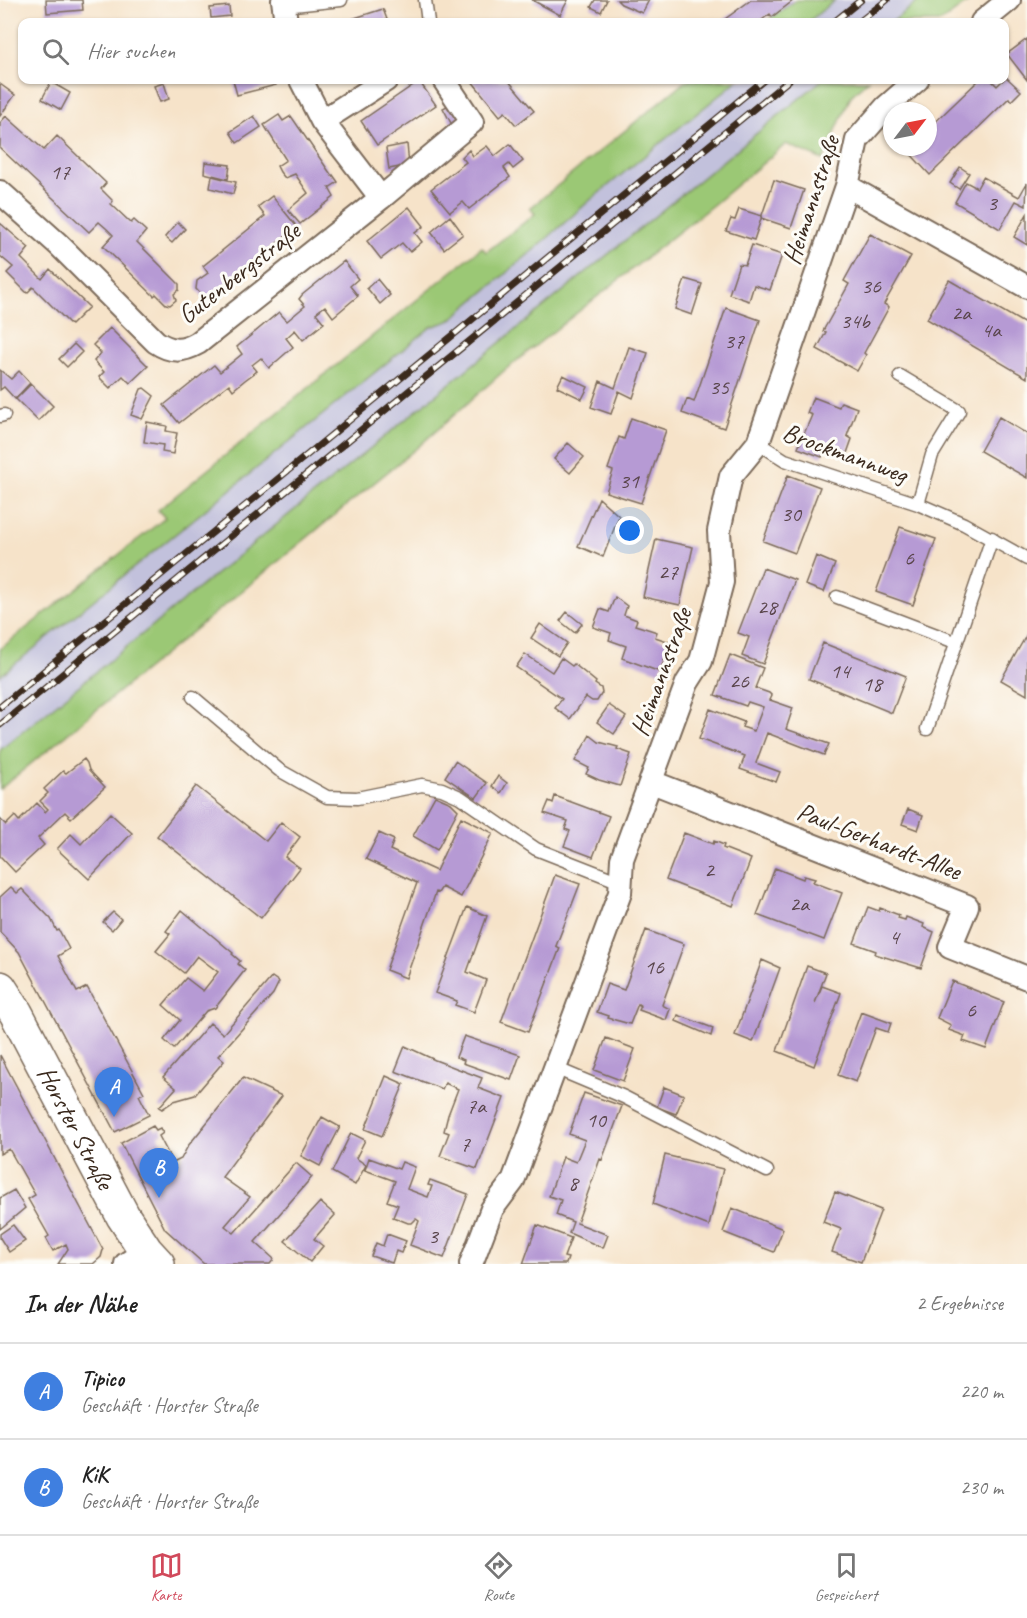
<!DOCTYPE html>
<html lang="de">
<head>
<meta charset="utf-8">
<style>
	body { margin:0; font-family:Caveat,sans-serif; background:#f2f2f2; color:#222 }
	.compass { position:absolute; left:883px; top:102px; width:54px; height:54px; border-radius:50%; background:#fff; box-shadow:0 2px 4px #0004; rotate:58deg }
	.you { position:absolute; left:630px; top:531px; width:21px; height:21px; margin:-15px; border:4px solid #fff; border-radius:50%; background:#1a73e8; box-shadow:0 0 0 9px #1a73e833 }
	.badge { display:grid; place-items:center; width:39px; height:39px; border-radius:50%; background:#d1495b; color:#fff; font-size:20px; font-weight:700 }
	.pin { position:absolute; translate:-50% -50px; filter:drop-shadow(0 2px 3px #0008) }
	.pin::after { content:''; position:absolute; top:32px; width:21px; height:18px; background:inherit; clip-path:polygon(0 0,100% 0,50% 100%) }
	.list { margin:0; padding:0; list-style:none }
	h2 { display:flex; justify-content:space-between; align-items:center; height:78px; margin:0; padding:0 24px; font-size:26px }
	h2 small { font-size:20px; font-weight:400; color:#767676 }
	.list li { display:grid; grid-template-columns:39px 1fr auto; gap:18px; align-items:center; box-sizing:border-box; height:96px; padding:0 24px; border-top:2px solid #e0e0e0 }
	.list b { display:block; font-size:22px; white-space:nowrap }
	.list p { margin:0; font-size:20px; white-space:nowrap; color:#767676 }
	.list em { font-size:20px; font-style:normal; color:#767676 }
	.icon { flex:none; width:33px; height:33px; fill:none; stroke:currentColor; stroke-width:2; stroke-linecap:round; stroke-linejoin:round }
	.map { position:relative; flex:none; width:1027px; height:1264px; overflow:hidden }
	.search { position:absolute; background:#fff; box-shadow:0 2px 4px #0004; left:18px; right:18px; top:18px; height:66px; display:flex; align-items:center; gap:15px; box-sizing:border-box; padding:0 21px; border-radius:12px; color:#767676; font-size:22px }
	.sheet { height:270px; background:#fff }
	nav { display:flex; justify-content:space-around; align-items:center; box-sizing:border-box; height:84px; border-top:2px solid #e0e0e0; background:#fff; font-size:16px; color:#767676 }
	nav a { display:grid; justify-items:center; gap:3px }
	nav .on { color:#d1495b }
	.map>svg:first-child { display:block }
</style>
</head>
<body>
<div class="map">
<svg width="1027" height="1264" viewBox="0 0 1027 1264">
	<rect width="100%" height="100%" fill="#fdfcf7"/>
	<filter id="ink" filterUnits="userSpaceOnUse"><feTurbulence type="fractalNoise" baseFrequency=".0167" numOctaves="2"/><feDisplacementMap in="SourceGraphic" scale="12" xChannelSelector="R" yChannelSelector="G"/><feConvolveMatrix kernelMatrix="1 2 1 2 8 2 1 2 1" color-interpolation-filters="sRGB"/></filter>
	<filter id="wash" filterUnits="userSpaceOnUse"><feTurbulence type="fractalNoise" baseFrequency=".008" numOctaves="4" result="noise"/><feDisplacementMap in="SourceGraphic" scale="24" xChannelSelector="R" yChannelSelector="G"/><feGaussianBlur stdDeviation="1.35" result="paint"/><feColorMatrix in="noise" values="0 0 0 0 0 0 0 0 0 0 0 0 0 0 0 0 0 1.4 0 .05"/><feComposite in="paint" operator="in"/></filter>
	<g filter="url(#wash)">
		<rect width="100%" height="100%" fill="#f6e3c9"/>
		<path fill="#c2c1dc" d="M835 0H920L892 22H808Z
			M738 80H822L0 750V676L431 327 449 321 535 249 588 202Z"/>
		<path fill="#9bc875" stroke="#6b794a" stroke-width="1.5" d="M796 0H835L808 22H765Z
			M920 0H971L941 22H892Z
			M687 80H738L588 202 535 249 449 321 431 327 0 676V649L165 518 158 510 482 247 486 252 535 214 530 208Z
			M822 80H868L851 96 823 160 786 144 714 204 505 370 418 447 0 789V750Z"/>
		<g id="blocks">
			<path fill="#b69ad4" d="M46 0H82L83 10 47 13Z
				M532 0H568L560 15Z
				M595 0H607L601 12 591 7Z
				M617 0H649L642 13 621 4Z
				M751 0H794L772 17 770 14 759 22H721Z
				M229 6 230 16 211 18 210 8Z
				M383 9 388 22H342Z
				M1027 39V80L1007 54Z
				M1006 77 1021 91 1011 101 1009 98 930 175 907 150 910 147H928V129L979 80H991L997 86Z
				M233 80H275L276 85 237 95Z
				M471 80H508L534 111 516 125 505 112 500 116Z
				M419 81 436 105 377 145 361 121Z
				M51 82 70 93 61 110 42 99Z
				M164 83 169 99 160 102 154 86Z
				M0 84 15 95 0 116Z
				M453 103 461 120 452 125 443 108Z
				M279 115 283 121 291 116 332 176 333 175 338 182 329 188 334 197 300 224 288 210 308 193 295 174 285 178 280 172 277 166 286 160 264 125Z
				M6 116 44 150 57 136 106 183 101 189 113 201 111 204 131 223 134 220 146 231 137 242 179 284V290L174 294 176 300 170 305 166 304 156 294 154 296 103 246 113 235 107 229 99 222 89 232 0 148V123Z
				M254 116 261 127 237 143 230 132Z
				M407 144 409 165 389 169 386 148Z
				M510 144 523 161 513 169 509 164 504 168 510 177 469 209 463 202 450 212 431 189 466 162 462 157 469 150 473 156 487 146 495 156Z
				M205 162 230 165 228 179 204 173Z
				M960 167 969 173 959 189 950 183Z
				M212 176 236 182 233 194 210 188Z
				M983 177 1019 197 1027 183 1026 206 1016 201 1000 229 955 202 966 182 977 188Z
				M774 180 804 190 791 228 761 218Z
				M272 196 297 227 206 300 196 289 197 281 208 273 203 266 265 216 258 207Z
				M409 207 424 226 415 233 422 242 410 252 402 243 381 259 367 241Z
				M739 209 762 216 754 240 726 231 731 219 735 220Z
				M1027 214V245L1014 237Z
				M450 216 463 234 444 249 431 232Z
				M178 222 185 229 172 243 165 237Z
				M0 223 29 248 21 258 42 279 50 269 89 307 71 325 33 287 27 293 7 273 13 267 0 256Z
				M870 234 911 256 884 304 889 307 864 353 866 355 857 371 817 349 826 332 823 331 849 284 844 281Z
				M752 245 782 255 770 290 754 285 749 301 729 294 739 264 745 265Z
				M344 261 358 279 350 286 358 296 333 317 325 306 316 313 324 323 303 340 295 330 286 338 293 347 269 368 261 358 252 365 257 371 245 380 233 390 229 384 179 423 164 405 214 365 220 372 242 354 237 347 279 312 287 321 305 306 299 299 302 295Z
				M377 279 390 295 380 304 367 288Z
				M685 279 702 284 692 315 675 309Z
				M949 280 1027 325V378L927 319Z
				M726 308 760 320 724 428 682 413 687 399 694 402Z
				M110 328 148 366 130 383 123 376 110 388 99 377 104 372 94 361 101 353 93 345Z
				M74 344 82 352 67 367 59 359Z
				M629 347 648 353 633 398 619 391 611 414 591 407 600 381 615 388Z
				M0 370 11 379 19 371 30 383 15 399 4 387 0 390Z
				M563 375 588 387 582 399 557 387Z
				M31 384 53 406 38 421 16 399Z
				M144 388 154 396 142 419 131 415 141 389Z
				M813 397 839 407 841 402 857 408 847 436 852 439 846 456 825 448 822 457 798 448 812 415 807 413Z
				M999 417 1027 434V478L980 451Z
				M631 418 666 430 641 503 606 492 613 471 608 469 619 437 624 439Z
				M147 422 167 426 166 431 177 433 173 454 162 452 163 445 144 442Z
				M568 443 584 457 570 473 554 459Z
				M788 475 820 487 795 553 763 541Z
				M599 498 619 516 603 557 578 546Z
				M900 527 936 539 913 605 876 592Z
				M656 539 693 547 680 605 643 597Z
				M816 556 835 564 824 592 805 585Z
				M763 568 795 580 763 664 742 656 749 637 738 633Z
				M615 597 627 606 624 615 637 620 635 625 657 632 655 637 670 642 660 672 622 658 626 646 609 640 611 633 593 627 600 609 609 612Z
				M567 612 582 624 575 633 560 621Z
				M540 624 567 643 558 656 531 638Z
				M1027 634V695L1001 680Z
				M823 643 906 676 892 713 809 679Z
				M525 654 552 672 561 658 572 666 574 664 596 682 595 684 601 688 602 693 597 701H592L586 697 570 719 555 708 562 699 516 667Z
				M730 655 763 668 755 688 769 693 772 696 770 700 793 708 786 729 829 744 824 755 767 733 756 763 780 772 776 782 740 769 745 756 699 739 710 709 744 722 742 727 754 731 763 707 748 702 746 706 715 695Z
				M609 705 626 717 614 734 597 722Z
				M590 735 599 742 618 747 617 749 631 754 620 786 599 780 586 774 589 768 575 761Z
				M84 759 87 763 89 770 105 787 71 818 65 812 38 838 44 845 15 872 0 856V819L6 825 15 816 19 821 37 803 45 812 48 809 40 801 48 793 44 789 63 771 66 773Z
				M455 761 487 783 476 798 445 777Z
				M498 776 507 783 501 793 492 786Z
				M196 786 266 841 281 822 300 837 285 857 300 868 261 918 157 836Z
				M435 796 451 803 458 810 437 850 413 836Z
				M555 796 609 816 593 857 564 846 570 831 565 829 568 821 544 813 549 801 553 803Z
				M908 809 923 815 918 830 902 824Z
				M110 813 132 833 89 879 57 849 71 834 81 844Z
				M461 817 493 833 461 897 442 887 438 893 436 892 406 978 386 970 417 883 366 859 379 833 394 840 390 850 436 871Z
				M684 833 713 844 714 841 724 845 723 848 751 859 733 906 666 880Z
				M775 868 803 879 804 876 815 879 813 882 842 893 824 940 757 915Z
				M555 875 580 884 556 946 560 948 528 1032 501 1022Z
				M11 887 17 893 22 889 51 919 57 931 59 930 69 949 58 956 77 992 87 987 144 1093 139 1095 149 1115 115 1132 19 952 0 932V897Z
				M467 907 487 916 467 972 486 980 474 1012 455 1005 457 1001 435 993Z
				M868 907 879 911 880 908 899 915 898 918 905 920 906 917 924 924 923 927 934 932 921 968 875 954 876 951 854 943Z
				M182 910 233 953 232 954 240 961 238 964 245 970 215 1008 206 1011 174 1049 164 1040 180 1020 163 1005 186 978 203 991 218 972 197 956 184 973 156 951 170 934 166 931Z
				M113 912 121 919 112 930 103 922Z
				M646 930 684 944 662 1005 670 1009 666 1020 639 1010 641 1006 638 1004 630 1024 608 1018 609 1016 597 1012 607 984 624 990Z
				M762 960 780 968 753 1042 735 1035Z
				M807 966 826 973 815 1003 822 986 841 993 814 1066 777 1051Z
				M272 977 279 982 273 994 218 1056 224 1061 195 1095 174 1101 162 1109 159 1107 176 1088 163 1077 210 1023 223 1034Z
				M952 981 1004 1002 986 1049 963 1041 965 1036 949 1030 951 1025 937 1018Z
				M861 1012 891 1023 888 1032 876 1028 856 1082 838 1075Z
				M678 1015 713 1028 711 1036 676 1021Z
				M464 1036 520 1055 511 1080 463 1063 464 1060 456 1057Z
				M606 1038 635 1049 623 1081 594 1070Z
				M405 1046 435 1060 482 1078 478 1088 504 1098 477 1169 440 1156 449 1133 444 1131 448 1115 458 1089 445 1083 442 1089 395 1071Z
				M0 1055 103 1250 101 1257 93 1264H58L68 1249 66 1244 53 1251 46 1238 49 1236 28 1199 35 1195 9 1149 0 1154Z
				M386 1076 404 1084 382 1136 365 1129Z
				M243 1078 282 1096 222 1177 250 1197 225 1226 234 1233 296 1163 312 1177 255 1242 274 1259 270 1264H204L165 1229 121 1143 153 1126 156 1130 160 1128 163 1133 159 1136 173 1163 181 1159 188 1146Z
				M664 1087 684 1095 676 1114 657 1107Z
				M584 1093 622 1106 602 1160 600 1159 577 1223 608 1235 603 1248 569 1233 573 1222 556 1215 561 1200 549 1196 563 1157 576 1162 585 1140 569 1134Z
				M322 1117 340 1127 320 1166 301 1156Z
				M351 1133 365 1140 356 1158 366 1165 355 1185 332 1172Z
				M665 1155 723 1169 709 1226 653 1204Z
				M369 1158 399 1169 402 1162 415 1167 407 1189 428 1197 432 1186 428 1185 430 1180 468 1194 444 1258 410 1245 419 1221 416 1219 412 1223H408L393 1217 398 1205 387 1201 395 1181 365 1170Z
				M14 1190 25 1208 0 1229V1198Z
				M835 1192 881 1210 861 1262 832 1252 841 1229 823 1222Z
				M320 1202 335 1215 314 1239 323 1246 310 1262 285 1241Z
				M732 1208 783 1229 774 1252 723 1232Z
				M13 1225 25 1241 9 1252 0 1238V1234Z
				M537 1225 571 1238 564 1257 568 1258 566 1264H523Z
				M387 1234 406 1241 401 1253 396 1251 392 1263 371 1256 376 1243 383 1246Z"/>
		</g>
	</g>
	<g filter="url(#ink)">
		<use href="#blocks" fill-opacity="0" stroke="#7c6b5a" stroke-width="1.5"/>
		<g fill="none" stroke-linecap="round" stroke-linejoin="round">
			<g stroke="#7c6b5a" stroke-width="15">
				<path id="service" d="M425 0 428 22
					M284 6 341 0
					M900 376 959 411 932 455 918 504
					M0 416 4 415
					M758 443 785 460 918 504 964 524 1027 559
					M837 597 955 642
					M193 697 279 770 327 797 357 798 422 785 442 789 460 797 536 849 620 882
					M927 729 992 538
					M555 1068 624 1097 767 1171"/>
			</g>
			<g stroke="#7c6b5a" stroke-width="26">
				<path id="minor" d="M283 0 286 22
					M982 22 1009 0
					M322 121 386 80
					M847 186 1027 287
					M0 192 59 245 156 342C171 352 182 352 198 343L381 198 322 121 301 80
					M381 198 472 122 444 80
					M652 782 967 906 950 947 1027 978
					M126 1264 146 1251
					M471 1264 492 1209 513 1181 620 893 622 859 687 683 701 661 722 582 719 531 731 476 758 443 847 186 857 140 886 107 917 80"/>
			</g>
			<g stroke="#7c6b5a" stroke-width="36">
				<g id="secondary">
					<path id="s1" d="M0 988 16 1013 123 1216 146 1251 158 1264"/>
				</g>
			</g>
			<use href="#service" stroke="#fff" stroke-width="12"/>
			<use href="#minor" stroke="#fff" stroke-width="22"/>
			<use href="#secondary" stroke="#fff" stroke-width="33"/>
			<g stroke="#3b2a1e" stroke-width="7">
				<path id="rail" d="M834 22 861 0
					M859 22 887 0
					M0 707 764 80
					M0 725 789 80"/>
			</g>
			<use href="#rail" stroke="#fdfcf7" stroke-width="4.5" stroke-dasharray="14" stroke-linecap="butt"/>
		</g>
	</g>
	<g text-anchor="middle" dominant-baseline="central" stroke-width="6" stroke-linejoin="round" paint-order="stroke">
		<g font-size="22" fill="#5a464c">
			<text x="60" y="172">17</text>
			<text x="992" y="203">3</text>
			<text x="871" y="286">36</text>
			<text x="961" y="313">2a</text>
			<text x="855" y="321">34b</text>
			<text x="991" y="330">4a</text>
			<text x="734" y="341">37</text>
			<text x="719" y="387">35</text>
			<text x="629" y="481">31</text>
			<text x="791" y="514">30</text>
			<text x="909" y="558">6</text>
			<text x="668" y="572">27</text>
			<text x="767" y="607">28</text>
			<text x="840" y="671">14</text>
			<text x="739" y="681">26</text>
			<text x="872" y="684">18</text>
			<text x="709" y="870">2</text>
			<text x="799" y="904">2a</text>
			<text x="894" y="937">4</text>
			<text x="654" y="967">16</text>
			<text x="971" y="1010">6</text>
			<text x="476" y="1106">7a</text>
			<text x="596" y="1120">10</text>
			<text x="465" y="1144">7</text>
			<text x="573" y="1183">8</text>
			<text x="433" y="1236">3</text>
		</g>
		<g font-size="26" fill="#3b2a1e" stroke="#fdfcf7">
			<text transform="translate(811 200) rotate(-72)">Heimannstraße</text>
			<text transform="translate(239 273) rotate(-38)">Gutenbergstraße</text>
			<text transform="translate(845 453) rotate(20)">Brockmannweg</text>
			<text transform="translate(661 672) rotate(-70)">Heimannstraße</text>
			<text transform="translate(879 841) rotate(21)">Paul-Gerhardt-Allee</text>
			<text stroke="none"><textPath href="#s1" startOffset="159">Horster Straße</textPath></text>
		</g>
	</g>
</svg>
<svg class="compass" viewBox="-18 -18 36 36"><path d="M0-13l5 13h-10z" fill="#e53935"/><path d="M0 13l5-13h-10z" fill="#767676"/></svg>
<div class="you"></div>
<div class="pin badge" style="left:114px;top:1117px;background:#3f7fe0">A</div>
<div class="pin badge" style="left:159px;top:1198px;background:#3f7fe0">B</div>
<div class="search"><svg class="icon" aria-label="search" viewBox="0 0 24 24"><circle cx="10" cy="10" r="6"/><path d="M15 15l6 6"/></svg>Hier suchen</div>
</div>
<section class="sheet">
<h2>In der Nähe<small>2 Ergebnisse</small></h2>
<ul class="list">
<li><span class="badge" style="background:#3f7fe0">A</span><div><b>Tipico</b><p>Geschäft · Horster Straße</p></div><em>220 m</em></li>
<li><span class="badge" style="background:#3f7fe0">B</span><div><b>KiK</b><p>Geschäft · Horster Straße</p></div><em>230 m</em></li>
</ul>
</section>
<nav>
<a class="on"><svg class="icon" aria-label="map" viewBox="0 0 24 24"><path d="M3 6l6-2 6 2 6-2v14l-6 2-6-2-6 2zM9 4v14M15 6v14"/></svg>Karte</a>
<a><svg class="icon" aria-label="directions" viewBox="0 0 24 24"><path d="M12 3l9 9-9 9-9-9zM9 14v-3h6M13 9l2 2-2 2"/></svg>Route</a>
<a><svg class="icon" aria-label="saved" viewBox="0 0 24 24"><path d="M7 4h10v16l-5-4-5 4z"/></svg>Gespeichert</a>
</nav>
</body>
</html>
